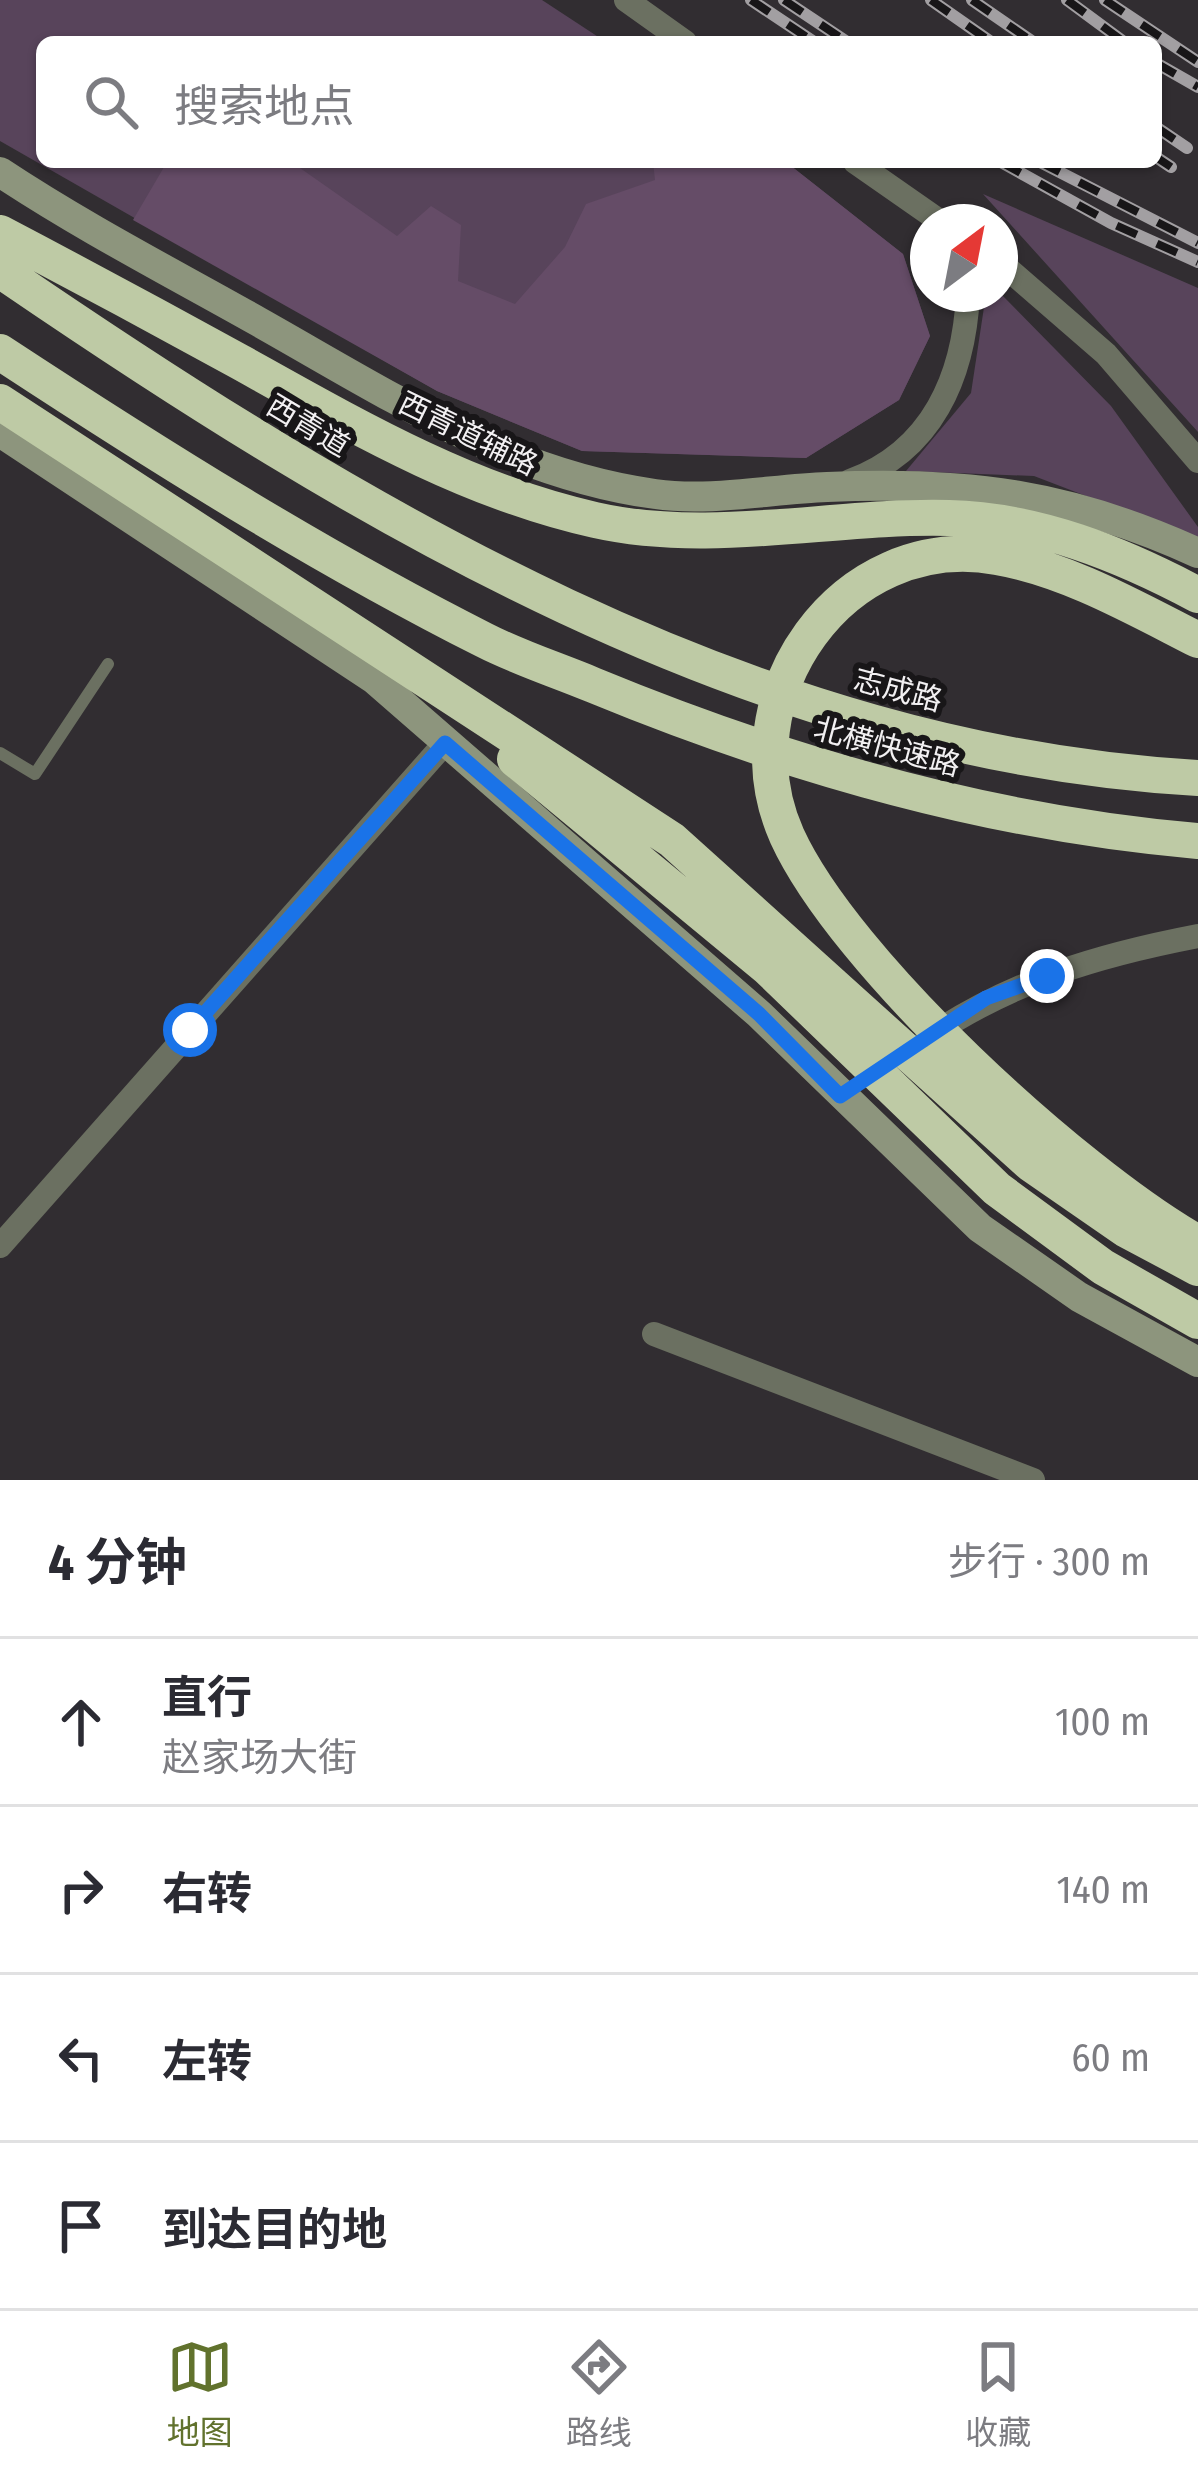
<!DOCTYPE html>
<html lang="zh">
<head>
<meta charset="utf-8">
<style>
	body { margin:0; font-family:"Fira Sans Condensed","Noto Sans SC",sans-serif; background:#f2f2f3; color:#2b2b33 }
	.compass { position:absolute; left:910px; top:204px; width:108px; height:108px; border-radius:50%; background:#fff; box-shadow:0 3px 9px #0004; rotate:32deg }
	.stop { position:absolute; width:36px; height:36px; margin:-27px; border:9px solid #1a73e8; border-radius:50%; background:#fff }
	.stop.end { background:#1a73e8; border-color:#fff; box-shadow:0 3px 12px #0008 }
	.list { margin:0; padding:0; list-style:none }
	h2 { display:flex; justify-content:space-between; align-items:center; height:156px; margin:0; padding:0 48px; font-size:51px }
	h2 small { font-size:39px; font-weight:400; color:#7c7c81 }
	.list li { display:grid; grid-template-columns:78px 1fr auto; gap:36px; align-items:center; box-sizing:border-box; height:168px; padding:0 48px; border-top:3px solid #e1e1e2 }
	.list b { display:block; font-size:45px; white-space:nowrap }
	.list p { margin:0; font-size:39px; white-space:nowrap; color:#7c7c81 }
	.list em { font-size:39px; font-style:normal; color:#7c7c81 }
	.icon { flex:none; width:66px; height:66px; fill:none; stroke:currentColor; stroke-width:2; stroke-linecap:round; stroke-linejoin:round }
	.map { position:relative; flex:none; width:1198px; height:1480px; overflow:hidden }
	.search { position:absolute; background:#fff; box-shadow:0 3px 9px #0004; left:36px; right:36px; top:36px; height:132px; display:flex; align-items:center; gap:30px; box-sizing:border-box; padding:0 42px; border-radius:18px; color:#7c7c81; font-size:45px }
	.sheet { height:828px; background:#fff }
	nav { display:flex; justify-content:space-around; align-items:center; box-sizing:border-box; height:168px; border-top:3px solid #e1e1e2; background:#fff; font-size:33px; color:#7c7c81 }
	nav a { display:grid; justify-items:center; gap:6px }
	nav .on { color:#61722d }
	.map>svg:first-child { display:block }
</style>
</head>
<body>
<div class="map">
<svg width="1198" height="1480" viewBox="0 0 1198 1480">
	<rect width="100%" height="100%" fill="#312d31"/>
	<path fill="#58445b" d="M0 0H542L606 42H42V162H786L903 254 930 336 899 400 806 458 582 451 437 391 0 141Z
		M983 194 1198 288V432Z
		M1000 293 1111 406 1198 527V539L1034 476 906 471 971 393 986 294Z"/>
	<path fill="#654c67" d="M167 162H275L300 168 397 236 431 206 461 225 458 281 515 304 565 247 586 204 655 180 653 162H786L903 254 930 336 899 400 806 458 582 451 437 391 133 220Z"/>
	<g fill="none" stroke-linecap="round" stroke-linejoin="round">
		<path stroke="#6b7061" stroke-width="12" d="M0 753 35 774 108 664"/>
		<path stroke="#6b7061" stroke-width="24" d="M626 0 685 42
			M855 162 941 222
			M1000 262 1106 354 1198 461
			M850 481C932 451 964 377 968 294
			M927 1038C1011 981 1099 955 1198 936
			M0 1246 445 743
			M654 1334 1033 1480"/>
		<path stroke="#8d957d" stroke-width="30" d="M0 172C83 227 172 273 259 322 387 394 508 474 655 494 710 502 772 489 827 487 968 481 1069 494 1198 553
			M0 432 374 679 759 1014 980 1228 1079 1297 1198 1362"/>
		<path stroke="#becaa5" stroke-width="36" d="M0 233C80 275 160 318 240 362 353 425 468 492 595 520 710 546 833 515 949 518 1037 520 1121 554 1198 595
			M0 270C358 515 753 753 1198 778
			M0 352C157 455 316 555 484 640 519 658 557 670 593 685 787 765 988 823 1198 841
			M0 402 672 840 1031 1164 1125 1229 1198 1268
			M515 759 767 967 997 1189 1103 1267 1198 1321
			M1196 1242C1074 1172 845 963 787 836 725 698 842 529 997 557 1067 569 1135 608 1198 640"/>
		<g stroke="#a29fa2" stroke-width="12">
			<path id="rail" d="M751 0 814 42
				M784 0 847 42
				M931 0 991 42
				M972 0 1033 42
				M1067 0 1124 42
				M1105 0 1198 62
				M1156 63 1198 87
				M1156 127 1187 148
				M1156 157 1171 167
				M1001 162 1111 223 1198 262
				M1040 162 1198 243"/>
		</g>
		<use href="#rail" stroke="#181618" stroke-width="8" stroke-dasharray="22" stroke-linecap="butt"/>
	</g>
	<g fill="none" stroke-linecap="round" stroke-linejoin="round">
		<path stroke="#1a73e8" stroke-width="15" d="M190 1030 445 743 759 1014 840 1096 986 998 1047 976"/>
	</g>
	<g text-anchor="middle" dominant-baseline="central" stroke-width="12" stroke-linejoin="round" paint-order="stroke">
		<g font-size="30" fill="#f2f0f2" stroke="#181618">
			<text transform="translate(308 426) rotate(31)">西青道</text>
			<text transform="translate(468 434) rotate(26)">西青道辅路</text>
			<text transform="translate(898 690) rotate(15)">志成路</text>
			<text transform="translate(887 747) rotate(15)">北横快速路</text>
		</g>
	</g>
</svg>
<svg class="compass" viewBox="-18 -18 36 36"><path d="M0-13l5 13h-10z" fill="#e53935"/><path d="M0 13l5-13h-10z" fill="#7c7c81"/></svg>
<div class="stop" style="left:190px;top:1030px"></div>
<div class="stop end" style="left:1047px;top:976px"></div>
<div class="search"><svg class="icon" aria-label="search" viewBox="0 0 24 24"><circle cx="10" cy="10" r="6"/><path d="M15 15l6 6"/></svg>搜索地点</div>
</div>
<section class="sheet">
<h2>4 分钟<small>步行 · 300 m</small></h2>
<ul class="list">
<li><svg class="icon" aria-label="ahead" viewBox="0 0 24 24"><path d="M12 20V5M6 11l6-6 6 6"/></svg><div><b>直行</b><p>赵家场大街</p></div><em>100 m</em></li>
<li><svg class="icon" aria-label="right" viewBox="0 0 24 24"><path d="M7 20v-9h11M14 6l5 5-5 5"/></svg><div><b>右转</b></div><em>140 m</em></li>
<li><svg class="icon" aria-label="left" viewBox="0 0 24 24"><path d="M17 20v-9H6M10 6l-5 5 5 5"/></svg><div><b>左转</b></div><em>60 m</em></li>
<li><svg class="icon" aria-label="arrive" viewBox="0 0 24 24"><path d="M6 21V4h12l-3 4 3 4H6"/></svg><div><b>到达目的地</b></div></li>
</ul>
</section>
<nav>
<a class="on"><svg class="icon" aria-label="map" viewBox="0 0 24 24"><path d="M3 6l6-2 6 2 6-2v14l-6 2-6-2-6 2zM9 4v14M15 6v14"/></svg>地图</a>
<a><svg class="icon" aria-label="directions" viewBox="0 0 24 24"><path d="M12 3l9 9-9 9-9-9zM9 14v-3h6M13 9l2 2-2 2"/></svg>路线</a>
<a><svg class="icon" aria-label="saved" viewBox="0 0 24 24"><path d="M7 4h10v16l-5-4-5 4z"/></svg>收藏</a>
</nav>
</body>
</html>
